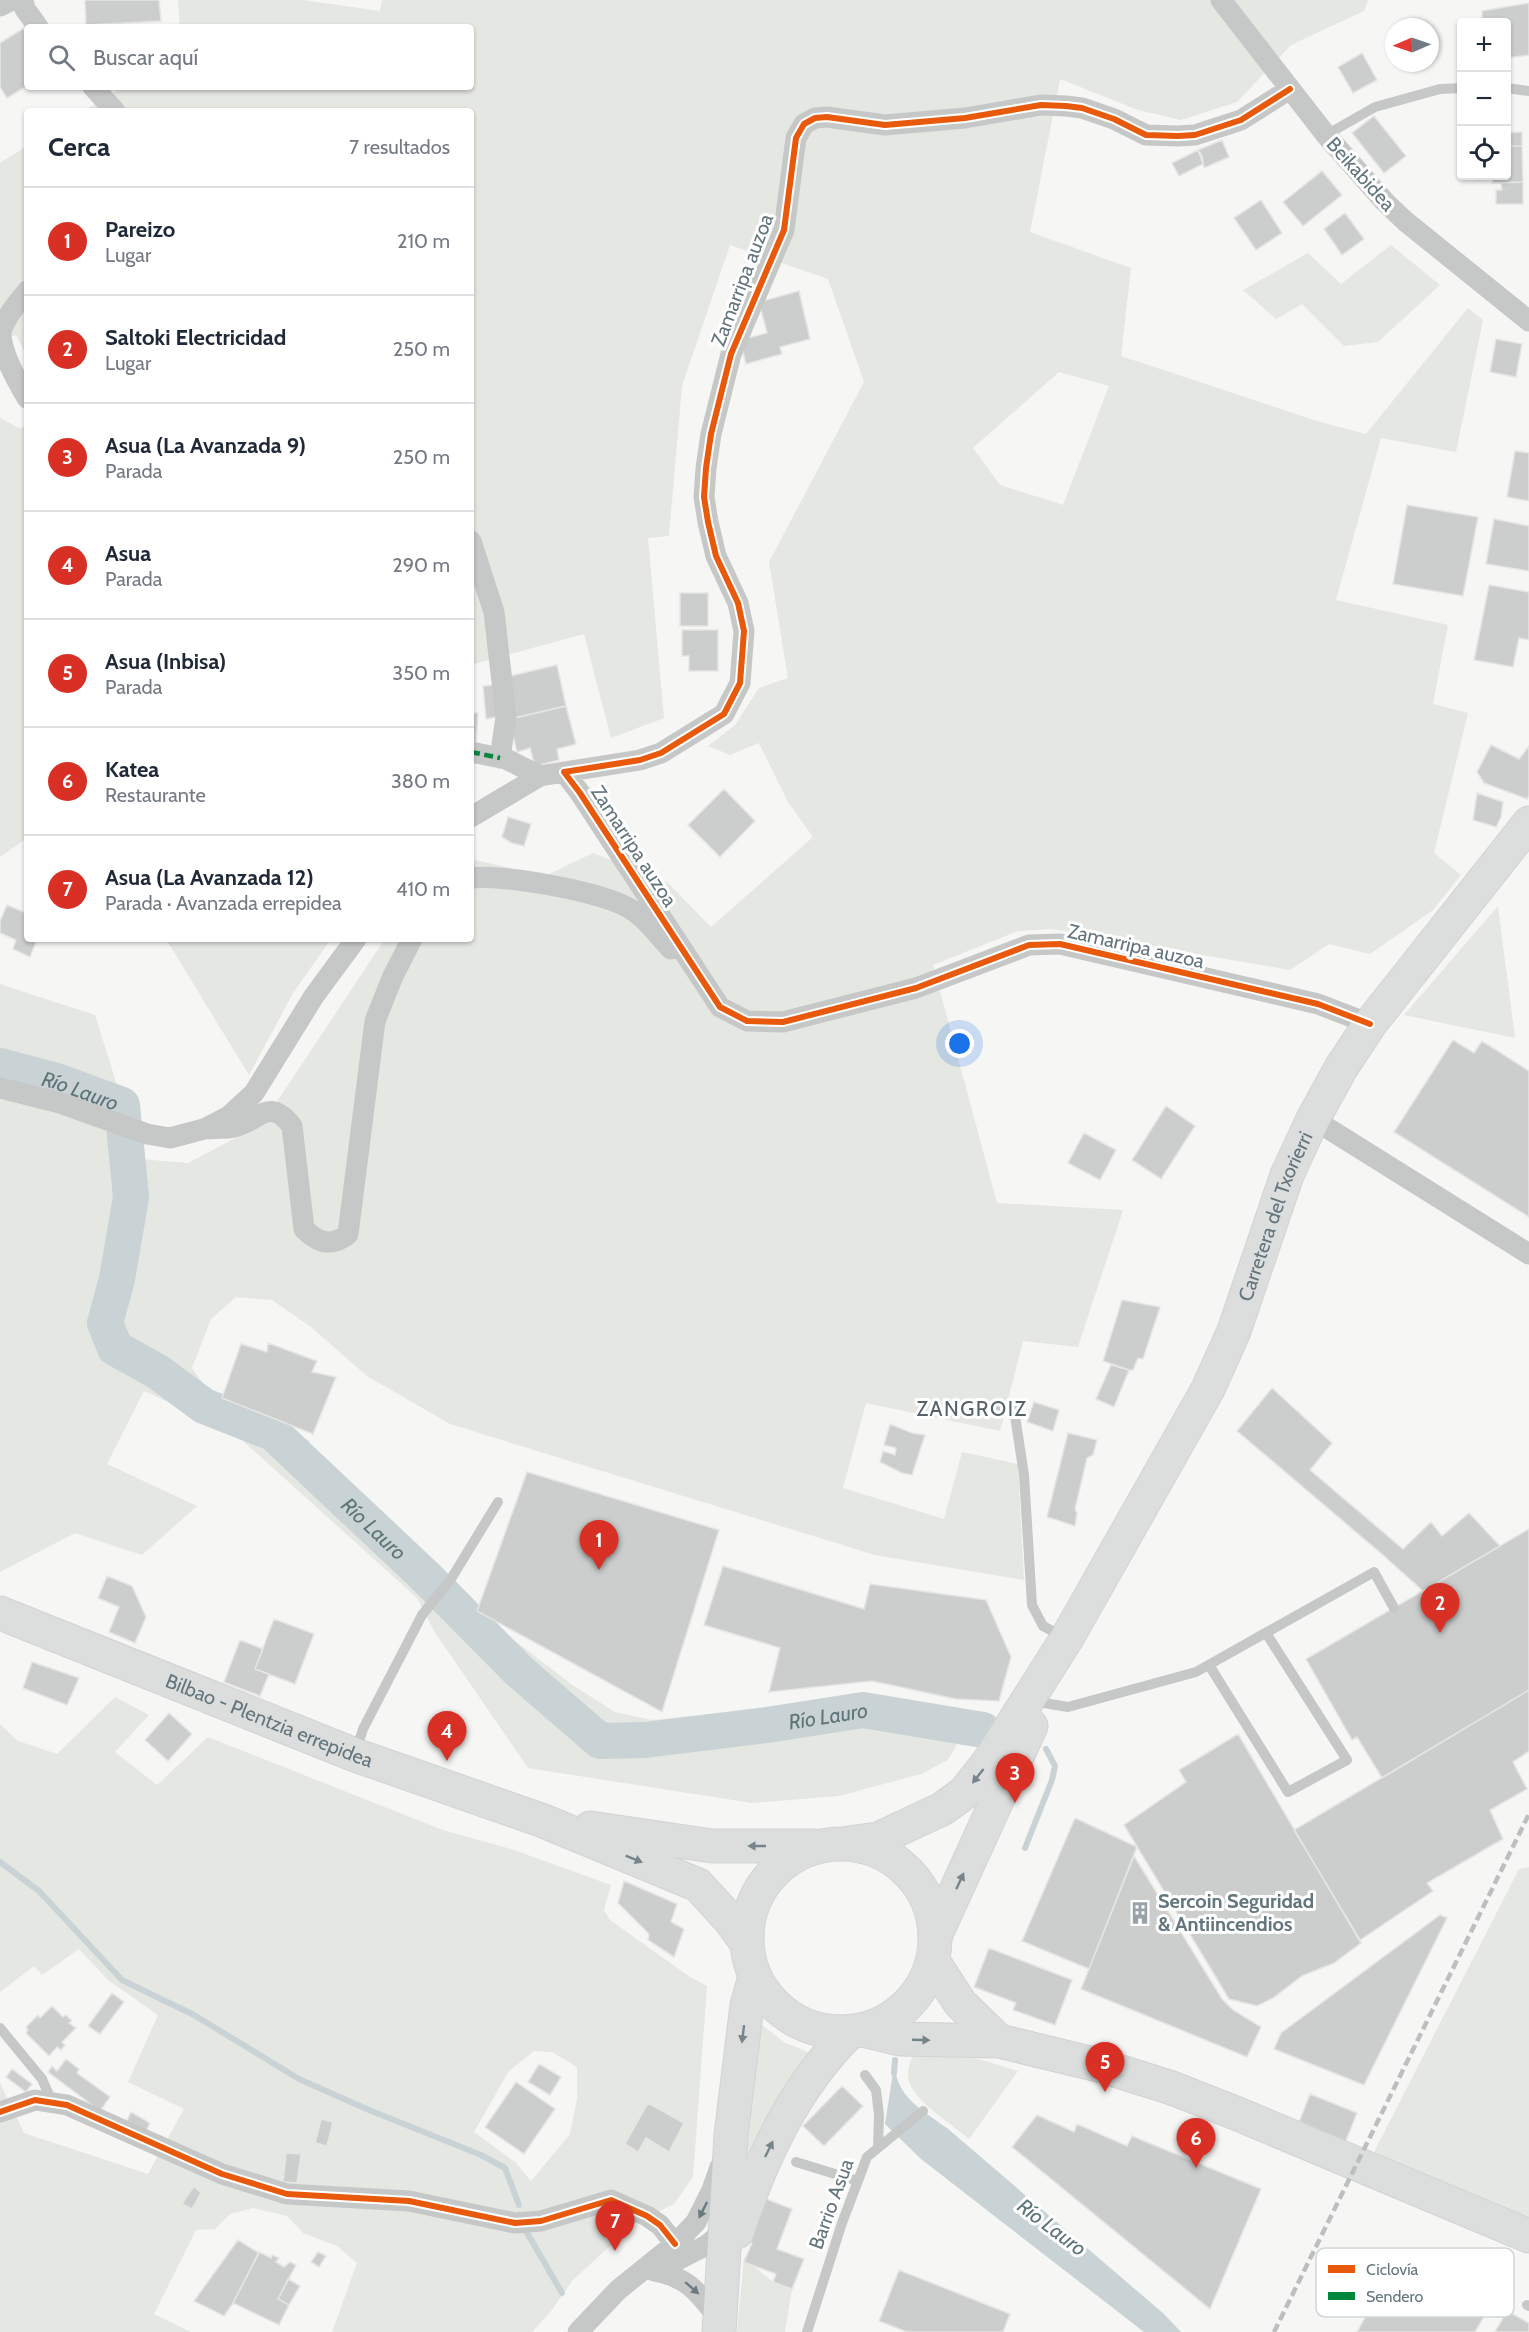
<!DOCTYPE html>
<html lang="es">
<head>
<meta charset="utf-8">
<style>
	body { margin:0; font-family:Cabin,sans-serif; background:#f2f2f3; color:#1f2937 }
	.controls { position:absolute; right:18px; top:18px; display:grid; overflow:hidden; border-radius:6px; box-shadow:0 2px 4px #0004 }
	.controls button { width:54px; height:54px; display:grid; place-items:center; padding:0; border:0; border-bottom:2px solid #e0e1e3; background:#fff; color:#1f2937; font:30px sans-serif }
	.compass { position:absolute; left:1385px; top:18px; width:54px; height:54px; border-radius:50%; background:#fff; box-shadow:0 2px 4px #0004; rotate:268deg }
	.you { position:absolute; left:960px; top:1044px; width:21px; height:21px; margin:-15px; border:4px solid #fff; border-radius:50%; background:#1a73e8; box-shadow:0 0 0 9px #1a73e833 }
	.badge { display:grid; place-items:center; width:39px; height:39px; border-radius:50%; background:#d93025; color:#fff; font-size:20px; font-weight:700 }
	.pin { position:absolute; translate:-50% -50px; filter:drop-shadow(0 2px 3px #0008) }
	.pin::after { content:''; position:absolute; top:32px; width:21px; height:18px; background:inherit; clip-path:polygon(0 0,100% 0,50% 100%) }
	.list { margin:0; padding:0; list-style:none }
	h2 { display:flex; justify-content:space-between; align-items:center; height:78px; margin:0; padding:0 24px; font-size:26px }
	h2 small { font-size:20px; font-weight:400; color:#747a83 }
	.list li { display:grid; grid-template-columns:39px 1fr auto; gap:18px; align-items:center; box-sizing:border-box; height:108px; padding:0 24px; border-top:2px solid #e0e1e3 }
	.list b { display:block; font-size:22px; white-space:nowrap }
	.list p { margin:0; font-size:20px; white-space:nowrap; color:#747a83 }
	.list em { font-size:20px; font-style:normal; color:#747a83 }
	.icon { flex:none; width:33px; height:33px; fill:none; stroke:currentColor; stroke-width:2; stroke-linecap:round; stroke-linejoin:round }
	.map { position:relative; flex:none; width:1529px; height:2332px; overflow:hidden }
	.search { position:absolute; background:#fff; box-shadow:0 2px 4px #0004; left:24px; top:24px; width:450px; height:66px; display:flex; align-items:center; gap:15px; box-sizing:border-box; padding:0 21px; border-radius:6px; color:#747a83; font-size:22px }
	.panel { position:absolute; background:#fff; box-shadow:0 2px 4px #0004; left:24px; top:108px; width:450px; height:834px; border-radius:6px }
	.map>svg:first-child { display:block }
</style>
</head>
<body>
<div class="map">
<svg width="1529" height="2332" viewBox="0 0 1529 2332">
	<rect width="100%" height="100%" fill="#f6f6f5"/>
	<path fill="#e5e7e2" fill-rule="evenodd" d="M178 0H303L380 11 382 0H1368L1364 11 1291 45 1237 102 1181 120 1138 110 1060 79 1030 232 1131 268 1121 356 1317 421 1366 434 1468 308 1483 320 1456 452 1381 438 1336 600 1448 625 1433 704 1468 713 1434 853 1461 875 1433 910 1370 954 1329 944 1290 970 1052 929 1018 931 933 965 997 1203 1123 1210 1078 1347 1023 1341 1000 1431 866 1403 843 1488 944 1519 962 1452 1018 1464 1024 1580 875 1555 450 1424 367 1376 311 1327 272 1300 236 1297 211 1319 192 1368 215 1401 310 1441 305 1453 433 1568 476 1611 571 1684 615 1712 652 1720 873 1698 982 1717 967 1727 948 1760 921 1774 839 1796 752 1803 528 1768 434 1631 417 1598 232 1431 144 1391 107 1464 197 1506 142 1555 75 1533 0 1572V984L95 1015 140 1159 188 1163 262 1124 385 939H471V859L545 876 593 853 667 882 711 927 813 837 788 802 759 743 730 755 708 746 735 725 759 688 788 678 769 562 864 382 828 279 730 245 682 386 669 536 648 538 664 718 611 738 584 634 471 665V111H84L123 87H471V27H180ZM1059 372 1109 386 1063 505 1000 485 973 448Z
		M27 146V357L16 335 0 340V163Z
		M1391 245 1440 285 1378 342 1344 346 1302 304 1276 319 1243 290 1308 253 1341 284Z
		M0 418 21 429 27 423V838L0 857Z
		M1498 906 1515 1038 1404 1015Z
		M166 939H331L293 993 249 1075Z
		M115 1697 149 1715 115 1752 157 1785 208 1737 443 1830 514 1850 611 1885 604 1910 610 1920 690 1977 707 1986 693 2177 674 2204 635 2223 573 2280 551 2311 532 2332H332L357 2263 337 2246 303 2233 287 2216 253 2208 230 2214 215 2229 196 2230 154 2314 191 2332H0V2083L24 2133 148 2174 184 2109 128 2082 158 2015 108 1980 79 1949 42 1975 34 1966 0 1992V1724L18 1741 57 1754ZM534 2051 552 2052 577 2067V2099L570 2134 531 2181 516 2163 474 2132 509 2071Z
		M1529 1867V2220L1371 2158 1519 1869Z
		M761 2024 784 2042 810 2053 777 2101 744 2161Z
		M913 2053 972 2057 1018 2071 969 2139C953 2125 914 2101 909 2081 906 2072 911 2062 913 2053Z
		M744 2258 773 2282 792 2289 785 2332H737Z"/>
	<path fill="#c9d2d4" d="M895 2060C893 2095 922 2110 947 2128L1164 2314 1181 2332H1144L921 2159 885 2124Z"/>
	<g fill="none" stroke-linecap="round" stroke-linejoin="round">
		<path stroke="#c9d2d4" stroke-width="6" d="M1025 1848 1052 1780 1055 1766 1046 1749
			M0 1862 39 1891 122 1980 194 2015 299 2079 369 2110 481 2155 505 2168 519 2205
			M894 2073 895 2060
			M526 2231 562 2293"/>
		<path stroke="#c9d2d4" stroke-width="36" id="s1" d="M0 1066 56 1081 122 1105 131 1197 117 1279 105 1323 115 1348 158 1372 204 1406 273 1433 426 1577 519 1671 600 1741 645 1740 767 1725 863 1710 983 1730"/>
	</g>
	<path fill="#cccece" stroke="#e5e5e4" stroke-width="1.5" d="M85 0H159L161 21 86 25Z
		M1529 3V55L1506 58V22H1482V11Z
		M24 28 27 32V86L7 98 0 87V43Z
		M1362 53 1377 80 1353 93 1338 67Z
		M1374 116 1406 156 1384 173 1352 133Z
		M1522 132V146H1506V133Z
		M1222 140 1229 157 1204 168 1202 156 1198 150Z
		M1506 146H1522L1523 182 1492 183 1493 179 1478 180V176H1506Z
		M1198 150 1203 164 1179 176 1172 163Z
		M1322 171 1342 195 1303 226 1283 202Z
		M1523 182V204H1496V190H1502L1501 183Z
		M1261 200 1282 233 1256 250 1234 218Z
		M1345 213 1364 239 1342 255 1324 229Z
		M799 291 810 339 780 347 782 354 746 364 740 340 767 333 759 302Z
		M1496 339 1522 344 1516 377 1490 372Z
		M1515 451 1529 453V501L1507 497Z
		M1407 505 1478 517 1463 596 1393 584Z
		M1494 519 1529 526V571L1486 564Z
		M1489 585 1529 592V640L1519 638 1513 667 1474 660Z
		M680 593H708V626H680Z
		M682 630H718V671H689V656H682Z
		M557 665 566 706 515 718 506 677Z
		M494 685 497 717 486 719 483 686Z
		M471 704H473V713H478L476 744H471Z
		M566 706 576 744 557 749 559 760 535 766 530 748 517 752 509 719Z
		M1491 745 1519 759 1529 746V795L1527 799 1484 783 1477 772Z
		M724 789 755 821 720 857 688 825Z
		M1477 793 1503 802 1501 817 1496 827 1473 820Z
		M508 817 531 824 524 846 512 843 502 837Z
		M7 905 26 913 27 910V939H37L30 957 13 949 16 940 0 933V921Z
		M1453 1040 1474 1053 1482 1041 1529 1071V1217L1394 1132Z
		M1166 1106 1195 1126 1161 1179 1132 1160Z
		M1084 1133 1116 1150 1100 1180 1068 1163Z
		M1122 1300 1160 1307 1143 1359 1138 1358 1133 1370H1129L1103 1361Z
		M268 1343 317 1361 312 1372 336 1377 313 1434 222 1398 241 1344 267 1352Z
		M1111 1365 1129 1370 1114 1407 1096 1399Z
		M1272 1388 1332 1443 1310 1470 1403 1549 1431 1522 1442 1536 1469 1513 1500 1546 1423 1591 1383 1555 1237 1431Z
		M1034 1402 1059 1410 1053 1431 1027 1422Z
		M890 1424 912 1433 925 1435 912 1475 902 1473 880 1462 883 1451 895 1455 896 1448 884 1445Z
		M1068 1433 1097 1440 1093 1455 1087 1458 1075 1509 1077 1513 1075 1526 1047 1517Z
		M527 1472 719 1530 662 1712 477 1611Z
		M1529 1529V1690L1382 1778 1357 1737 1352 1740 1306 1659Z
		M723 1566 864 1609 870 1584 986 1600 1011 1657 999 1701 956 1699 872 1681 769 1692 780 1648 704 1625Z
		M107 1576 132 1586 146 1617 135 1643 109 1632 119 1607 98 1598Z
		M274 1619 314 1634 295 1684 255 1669Z
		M240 1640 263 1649 255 1669 269 1674 260 1696 224 1682Z
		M32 1662 79 1678 67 1705 23 1688Z
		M1529 1690V1751L1513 1762 1527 1789 1490 1810 1503 1839 1427 1883 1433 1891 1360 1940 1294 1830Z
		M169 1713 192 1734 168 1761 145 1740Z
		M1238 1734 1361 1943 1334 1963 1302 1976 1273 1998 1257 2006 1229 1999 1124 1825 1186 1782 1179 1770Z
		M1075 1818 1137 1847 1089 1969 1022 1941Z
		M1134 1856 1222 1999 1233 2010 1261 2027 1247 2057 1081 1989Z
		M624 1881 677 1904 671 1922 684 1929 674 1957 648 1940 649 1934 618 1903Z
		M1440 1915 1447 1918 1364 2085 1274 2049 1281 2033Z
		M989 1948 1072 1980 1055 2025 1013 2010 1016 2003 974 1987Z
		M112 1993 124 2002 100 2034 88 2026Z
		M52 2006 63 2017 66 2015 72 2021 69 2023 76 2028 62 2042 65 2045 61 2050 57 2047 49 2056 26 2033 28 2030 26 2027 38 2015 40 2018Z
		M66 2059 79 2069 77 2073 110 2097 100 2111 48 2072 52 2066 57 2071Z
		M539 2064 561 2077 550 2095 528 2082Z
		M12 2069 32 2084 26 2092 6 2077Z
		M516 2082 555 2109 524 2154 485 2127Z
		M842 2086 863 2106 824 2146 803 2126Z
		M1310 2094 1357 2113 1345 2143 1298 2125Z
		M648 2103 684 2123 669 2152 646 2138 638 2152 625 2144Z
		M131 2112 150 2123 146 2131 127 2121Z
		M1037 2115 1074 2132 1077 2124 1127 2146 1132 2136 1261 2189 1210 2309 1012 2147Z
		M321 2119 333 2122 327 2146 315 2143Z
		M286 2153 301 2154 297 2183 283 2182Z
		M194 2186 201 2193 192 2209 182 2204Z
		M759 2196 792 2209 777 2249 804 2259 792 2289 773 2282 776 2274 744 2262 752 2243 743 2239Z
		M238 2240 259 2253 233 2303 224 2316 194 2301Z
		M259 2252 271 2258 272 2255 279 2258 276 2262 284 2267 290 2262 296 2265 278 2299 289 2305 279 2325 233 2303Z
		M318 2252 326 2256 319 2267 311 2262Z
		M1399 2256 1490 2306 1475 2332H1357Z
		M899 2270 1010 2314 1003 2332H907L879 2321Z
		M288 2279 300 2286 289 2305 278 2299Z
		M1507 2311 1529 2323V2332H1495Z"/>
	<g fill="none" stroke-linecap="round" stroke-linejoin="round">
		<g stroke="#d2d3d3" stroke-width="35">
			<g id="primary">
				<path id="s2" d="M0 1613 355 1755 541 1820 698 1885 730 1920 746 1942"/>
				<path d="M590 1828 712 1846H813"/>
				<path id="s3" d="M848 1843 878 1839 942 1809 964 1793 988 1763 1067 1638 1208 1389 1234 1331 1287 1175 1313 1119 1341 1068 1370 1024 1529 823"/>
				<circle cx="841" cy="1938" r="94"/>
				<path d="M936 1934 1031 1726"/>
				<path d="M933 1961 960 2003 999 2041"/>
				<path d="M863 2030 900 2039 999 2041 1102 2066 1172 2088 1238 2114 1529 2236"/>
				<path d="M737 2232C761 2159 794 2087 850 2032"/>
				<path d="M719 2332 731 2135 747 2005 755 1977"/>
			</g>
		</g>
		<path stroke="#c6c8c8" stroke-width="10" d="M1506 88 1529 91
			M1326 135 1375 107 1440 89 1462 88
			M984 1410 996 1405 1012 1407 1015 1416 1024 1475 1032 1605 1043 1626 1064 1637
			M1209 1665 1288 1792 1347 1760 1266 1633
			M1044 1703 1068 1707 1196 1672 1374 1572 1394 1608
			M356 1751 363 1729 422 1615 451 1579 498 1502
			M0 2028 42 2079 52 2102
			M865 2075 876 2090 879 2115 878 2148
			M796 2162 858 2181
			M1527 2305 1529 2306
			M807 2332 842 2223 867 2157 923 2111"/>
		<path stroke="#c6c8c8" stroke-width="21" d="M23 0 25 9 38 27
			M1221 0 1326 135 1385 202 1405 221 1529 321
			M0 6 12 0
			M93 87 115 111
			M1290 89 1241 120 1195 135 1178 136 1146 135 1114 119 1082 108 1066 106 1041 105 965 118 885 125 827 117 815 118 804 124 796 138 784 230 731 354 711 434 706 468 704 497 708 522 716 556 738 603 744 631 740 683 724 714 661 753 640 760 564 772 580 793 720 1007 747 1021 783 1022 916 988 1029 945 1060 944 1318 1004 1370 1024
			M27 291C18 303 5 317 1 332 0 350 18 383 27 398
			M471 541 494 612 506 717 500 758
			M471 752 506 759 540 776
			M471 817 540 776 564 772
			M471 878C504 874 605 892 632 910 647 919 659 937 671 949
			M0 1088 60 1103 147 1134 170 1138 204 1129 229 1116 254 1093 314 996 356 939
			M1313 1119 1529 1254
			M204 1129C214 1128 225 1129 234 1127 260 1121 268 1096 292 1126L304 1229C318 1243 332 1247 348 1234L375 1021 393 976 412 939
			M0 2112 35 2100 67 2105 222 2174 287 2194 409 2201 515 2223 541 2221 611 2200 647 2216 660 2225 675 2244
			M654 2271C689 2277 699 2294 720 2320
			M656 2271 707 2245 729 2227
			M578 2332 618 2290 675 2244 696 2222 712 2190 720 2167"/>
		<use href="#primary" stroke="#dcdddd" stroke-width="33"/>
		<path stroke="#bcbfbf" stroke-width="4.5" stroke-dasharray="9 4.5" stroke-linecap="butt" d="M1274 2332 1529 1814"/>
		<path stroke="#00873e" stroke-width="4.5" stroke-dasharray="9 4.5" stroke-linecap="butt" d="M471 752 500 758"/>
		<g stroke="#fff" stroke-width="10">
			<path id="cycleway" d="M1290 89 1241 120 1195 135 1178 136 1146 135 1114 119 1082 108 1066 106 1041 105 965 118 885 125 827 117 815 118 804 124 796 138 784 230 731 354 711 434 706 468 704 497 708 522 716 556 738 603 744 631 740 683 724 714 661 753 640 760 564 772 580 793 720 1007 747 1021 783 1022 916 988 1029 945 1060 944 1318 1004 1370 1024
				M0 2112 35 2100 67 2105 222 2174 287 2194 409 2201 515 2223 541 2221 611 2200 647 2216 660 2225 675 2244"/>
		</g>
		<use href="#cycleway" stroke="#e8590c" stroke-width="6"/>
	</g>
	<defs><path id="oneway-solid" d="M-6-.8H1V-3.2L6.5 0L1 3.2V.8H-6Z" transform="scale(1.5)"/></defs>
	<g fill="#76858b">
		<use href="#oneway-solid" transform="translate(978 1776) rotate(128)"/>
		<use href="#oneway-solid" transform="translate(757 1846) rotate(-180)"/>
		<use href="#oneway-solid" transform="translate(634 1859) rotate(22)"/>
		<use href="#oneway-solid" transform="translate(960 1881) rotate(-65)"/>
		<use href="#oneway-solid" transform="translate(743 2034) rotate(97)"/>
		<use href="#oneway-solid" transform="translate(921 2040) rotate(2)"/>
		<use href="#oneway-solid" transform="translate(769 2149) rotate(-64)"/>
	</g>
	<g fill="#697a81">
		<use href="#oneway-solid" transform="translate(703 2210) rotate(117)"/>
		<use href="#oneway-solid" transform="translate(692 2288) rotate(41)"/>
	</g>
	<defs>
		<g id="building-bare" transform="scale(1.8)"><path d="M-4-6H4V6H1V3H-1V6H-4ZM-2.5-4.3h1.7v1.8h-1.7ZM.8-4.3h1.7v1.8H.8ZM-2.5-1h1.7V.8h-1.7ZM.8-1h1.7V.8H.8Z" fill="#97a3a7" stroke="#fff" stroke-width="2.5" paint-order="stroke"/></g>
	</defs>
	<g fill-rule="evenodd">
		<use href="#building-bare" x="1140" y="1913"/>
	</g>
	<g text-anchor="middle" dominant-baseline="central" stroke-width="6" stroke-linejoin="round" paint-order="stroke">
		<g font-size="20" fill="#64767d" stroke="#fff">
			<text transform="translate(1361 174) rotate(48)">Beikabidea</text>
			<text transform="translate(742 280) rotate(-69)">Zamarripa auzoa</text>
			<text transform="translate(634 846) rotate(57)">Zamarripa auzoa</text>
			<text transform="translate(1136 946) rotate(13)">Zamarripa auzoa</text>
			<text stroke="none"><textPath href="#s3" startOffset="786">Carretera del Txorierri</textPath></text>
			<text stroke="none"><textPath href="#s2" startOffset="290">Bilbao - Plentzia errepidea</textPath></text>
			<text transform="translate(831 2204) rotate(-70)">Barrio Asua</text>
		</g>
		<g font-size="20" font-weight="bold" fill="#64767d" stroke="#fff" text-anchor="start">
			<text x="1158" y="1901">Sercoin Seguridad<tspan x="1158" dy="23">&amp; Antiincendios</tspan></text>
		</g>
		<g font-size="21" font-style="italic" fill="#5e7578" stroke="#fff">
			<text stroke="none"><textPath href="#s1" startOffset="84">Río Lauro</textPath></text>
			<text stroke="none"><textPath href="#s1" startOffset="696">Río Lauro</textPath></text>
			<text stroke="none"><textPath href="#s1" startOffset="1236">Río Lauro</textPath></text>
			<text transform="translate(1052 2227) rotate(37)">Río Lauro</text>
		</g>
		<g font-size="21" letter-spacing="1.5" fill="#556369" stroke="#fff">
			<text x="972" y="1408">ZANGROIZ</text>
		</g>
	</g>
	<rect x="1316" y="2248" width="198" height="69" rx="9" fill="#fff" stroke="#d0d6d8" stroke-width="1.5"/>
	<rect x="1328" y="2265" width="27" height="8" fill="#e8590c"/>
	<rect x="1328" y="2292" width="27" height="8" fill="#00873e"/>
	<g font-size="16" fill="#64767d">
		<text x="1366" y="2275">Ciclovía</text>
		<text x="1366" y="2302">Sendero</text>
	</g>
</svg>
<div class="controls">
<button>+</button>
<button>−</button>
<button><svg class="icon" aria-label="locate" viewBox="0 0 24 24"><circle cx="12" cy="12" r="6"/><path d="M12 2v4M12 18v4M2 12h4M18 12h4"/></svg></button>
</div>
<svg class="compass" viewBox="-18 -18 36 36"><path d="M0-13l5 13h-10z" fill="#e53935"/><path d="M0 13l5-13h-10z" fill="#747a83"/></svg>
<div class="you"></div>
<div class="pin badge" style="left:599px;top:1570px">1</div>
<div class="pin badge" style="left:1440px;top:1633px">2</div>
<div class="pin badge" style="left:1015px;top:1803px">3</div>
<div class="pin badge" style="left:447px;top:1761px">4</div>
<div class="pin badge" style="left:1105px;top:2092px">5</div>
<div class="pin badge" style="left:1196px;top:2168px">6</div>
<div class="pin badge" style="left:615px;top:2251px">7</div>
<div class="search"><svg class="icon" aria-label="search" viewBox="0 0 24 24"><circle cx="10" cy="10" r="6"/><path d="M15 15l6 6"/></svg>Buscar aquí</div>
<section class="panel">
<h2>Cerca<small>7 resultados</small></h2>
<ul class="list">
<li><span class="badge">1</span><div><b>Pareizo</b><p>Lugar</p></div><em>210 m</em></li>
<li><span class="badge">2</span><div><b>Saltoki Electricidad</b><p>Lugar</p></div><em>250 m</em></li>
<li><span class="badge">3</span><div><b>Asua (La Avanzada 9)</b><p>Parada</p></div><em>250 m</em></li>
<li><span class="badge">4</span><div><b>Asua</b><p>Parada</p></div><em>290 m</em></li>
<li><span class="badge">5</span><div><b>Asua (Inbisa)</b><p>Parada</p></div><em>350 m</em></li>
<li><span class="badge">6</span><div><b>Katea</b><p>Restaurante</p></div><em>380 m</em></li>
<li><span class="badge">7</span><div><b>Asua (La Avanzada 12)</b><p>Parada · Avanzada errepidea</p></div><em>410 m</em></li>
</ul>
</section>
</div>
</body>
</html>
